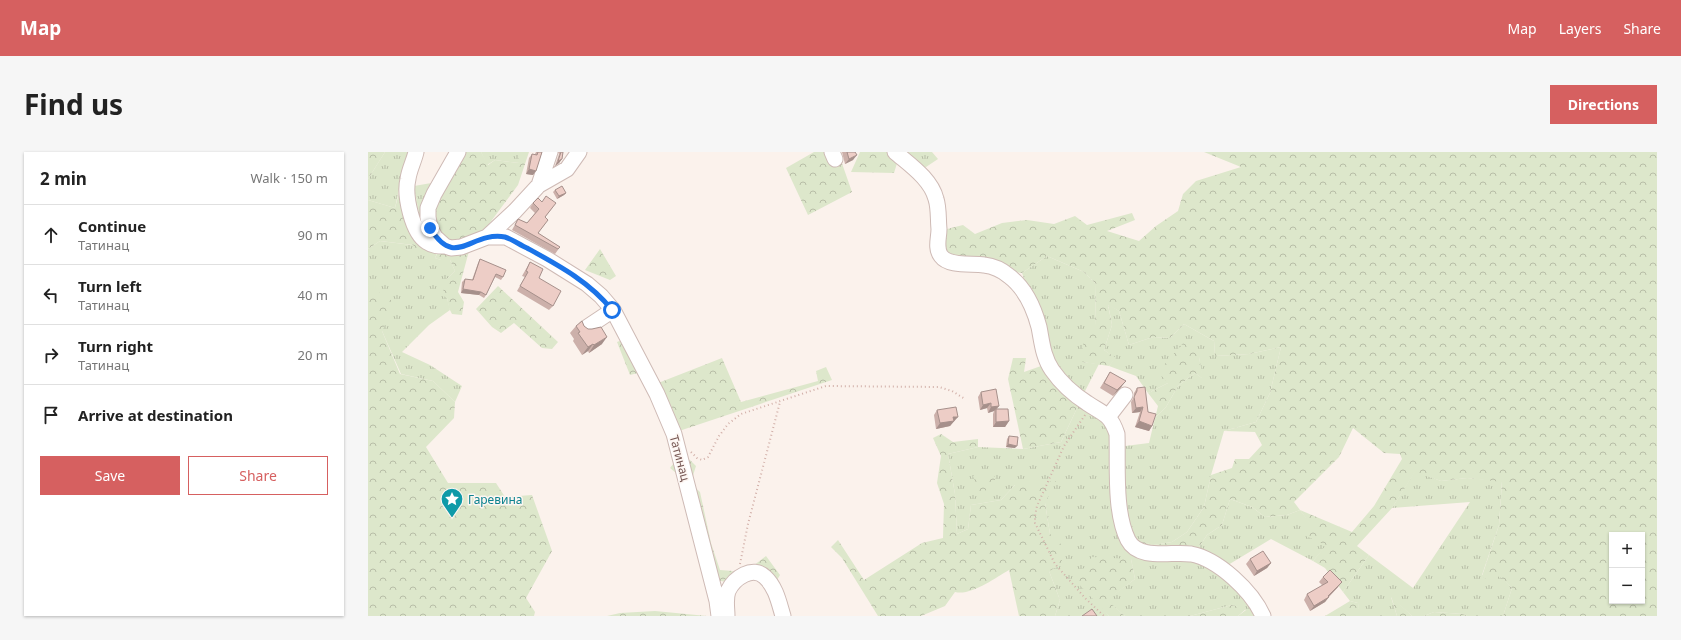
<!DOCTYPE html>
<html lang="en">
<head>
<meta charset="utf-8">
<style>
	body { margin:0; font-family:"Noto Sans",sans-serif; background:#f6f6f6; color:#222 }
	.controls { position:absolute; right:12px; bottom:12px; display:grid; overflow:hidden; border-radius:0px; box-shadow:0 1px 3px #0004 }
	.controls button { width:36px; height:36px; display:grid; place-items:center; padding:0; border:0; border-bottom:1px solid #e0e0e0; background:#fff; color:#222; font:20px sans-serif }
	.stop { position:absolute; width:12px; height:12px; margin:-9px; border:3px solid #1a73e8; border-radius:50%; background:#fff }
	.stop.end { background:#1a73e8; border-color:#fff; box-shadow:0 1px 4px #0008 }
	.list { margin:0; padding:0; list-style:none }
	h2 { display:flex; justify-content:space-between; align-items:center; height:52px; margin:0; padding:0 16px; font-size:17px }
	h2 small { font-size:13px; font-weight:400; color:#767676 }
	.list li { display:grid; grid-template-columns:26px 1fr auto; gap:12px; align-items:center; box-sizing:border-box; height:60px; padding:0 16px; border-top:1px solid #e0e0e0 }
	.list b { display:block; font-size:15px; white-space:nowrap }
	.list p { margin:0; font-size:13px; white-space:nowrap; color:#767676 }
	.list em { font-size:13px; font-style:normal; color:#767676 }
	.actions { display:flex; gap:8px; padding:12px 16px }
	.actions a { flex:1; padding:9px 0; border:1px solid #d66060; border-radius:0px; text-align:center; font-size:14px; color:#d66060 }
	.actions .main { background:#d66060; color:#fff }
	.icon { flex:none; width:22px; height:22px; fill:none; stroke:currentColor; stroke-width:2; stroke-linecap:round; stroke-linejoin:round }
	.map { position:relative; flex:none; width:1289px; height:464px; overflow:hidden; border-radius:0px }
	header { display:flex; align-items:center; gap:24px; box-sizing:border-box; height:56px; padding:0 20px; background:#d66060; color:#fff }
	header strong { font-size:19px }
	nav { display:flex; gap:22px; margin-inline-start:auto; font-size:14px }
	.intro { display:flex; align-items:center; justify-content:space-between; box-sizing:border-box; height:96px; padding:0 24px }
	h1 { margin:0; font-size:28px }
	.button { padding:10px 18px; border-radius:0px; background:#d66060; color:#fff; font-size:14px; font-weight:700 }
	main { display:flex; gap:24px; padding:0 24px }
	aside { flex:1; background:#fff; border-radius:0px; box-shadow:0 1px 3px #0004 }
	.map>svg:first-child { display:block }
</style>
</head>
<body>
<header>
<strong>Map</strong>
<nav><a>Map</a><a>Layers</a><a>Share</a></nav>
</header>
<div class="intro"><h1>Find us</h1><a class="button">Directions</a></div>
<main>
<aside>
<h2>2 min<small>Walk · 150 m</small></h2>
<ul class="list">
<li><svg class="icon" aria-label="ahead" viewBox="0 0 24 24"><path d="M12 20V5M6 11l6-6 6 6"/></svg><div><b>Continue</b><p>Татинац</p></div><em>90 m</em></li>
<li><svg class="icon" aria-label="left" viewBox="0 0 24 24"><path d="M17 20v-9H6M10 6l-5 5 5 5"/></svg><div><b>Turn left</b><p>Татинац</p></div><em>40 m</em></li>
<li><svg class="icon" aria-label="right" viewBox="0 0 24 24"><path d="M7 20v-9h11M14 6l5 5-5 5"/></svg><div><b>Turn right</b><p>Татинац</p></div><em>20 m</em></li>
<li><svg class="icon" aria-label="arrive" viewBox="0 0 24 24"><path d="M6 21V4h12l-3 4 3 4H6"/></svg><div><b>Arrive at destination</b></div></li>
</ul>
<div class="actions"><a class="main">Save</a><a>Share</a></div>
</aside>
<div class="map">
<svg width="1289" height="464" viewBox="0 0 1289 464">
	<defs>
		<pattern id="grass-tufts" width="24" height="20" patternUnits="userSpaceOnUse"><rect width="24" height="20" fill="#dde7cb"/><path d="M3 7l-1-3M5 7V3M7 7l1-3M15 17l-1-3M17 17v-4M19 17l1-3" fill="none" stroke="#b8bea7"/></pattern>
		<pattern id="forest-crowns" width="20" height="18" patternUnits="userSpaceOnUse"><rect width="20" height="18" fill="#dde7cb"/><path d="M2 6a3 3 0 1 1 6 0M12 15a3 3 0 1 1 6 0" fill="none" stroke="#b8bea7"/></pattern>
	</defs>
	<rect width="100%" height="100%" fill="#fbf2ec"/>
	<path fill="url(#grass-tufts)" d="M17 0H42L34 23 27 56 0 48V27Z
		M113 0H151V11L127 8 119 13Z
		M519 0H564L570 7 552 19 530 8Z
		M69 30 53 73 46 34Z
		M12 89 60 95 70 99 67 106 73 108H82L87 119 79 127V146L82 158 61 173 34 200 62 213 94 234 87 250 65 229 33 222 14 179 0 133V97Z
		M679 104 716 120 728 132 727 175 714 210 731 212 715 243 757 294 781 291 787 266 798 255 810 234 827 221 834 226 831 205 800 231 780 241 768 224 741 214 747 206 736 198 744 173 740 152 751 159 761 193 785 185 802 186 816 172 846 189 847 204 881 202 913 195 902 241 888 270 856 279 843 323 836 355 819 380 804 390 785 393 769 388 823 407 839 383 854 373 862 347 884 355 897 365 919 363 932 358 959 393 945 409 903 387 860 413 833 412C855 425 875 441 888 464H870L878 458 864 453 822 464H757L738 448 767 427 763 407 732 453 741 464H687L692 448 681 419 682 382 677 351 647 333 633 348 603 353 600 377 589 382 587 342 580 302 610 295 655 297 693 290 711 252 683 205 654 121Z
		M1047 319 1073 329 1099 326 1134 329 1131 373 1114 423H1131L1144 436 1135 464H1099L1095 462 1066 460 1056 464H1044L1023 445 1029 464H991L990 451 982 449 975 440 1001 403 1045 436 1102 350 1024 356Z"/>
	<path fill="url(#forest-crowns)" fill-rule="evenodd" d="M0 0H17L0 27Z
		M86 0H113L120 13 127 8 151 11V0H161L150 33 101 99 90 140 96 150 94 163 84 162 81 156 79 146 74 143 79 127 87 119 82 108H73L67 106 70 100 60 95 52 102 45 93 12 89 0 97V48L27 56 32 37 46 34 53 73Z
		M446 0H470L484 40 440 63 418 16Z
		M492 0H519L530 8 526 21 483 20Z
		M836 0H1289V464H1135L1144 436 1131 424 1125 432 1114 424 1131 373 1134 330 1099 326 1073 329 1047 320 1024 356 989 394 1001 403 975 440 957 416 945 409 958 393 938 384 942 372 932 358 919 363 897 365 884 355 862 347 854 373 839 383 823 407H783L769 388 785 393 804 390 819 380 836 355 843 323 864 316 867 307H881L894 293 887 280 856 279 888 270 902 241 913 195 881 202 847 204 846 189 816 172 802 186 785 185 761 193 751 159 740 153 744 173 736 198 748 206 741 214 714 210 716 180 727 174 728 132 716 120 679 104 654 121 575 110V78L595 73 607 82 634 71 659 68 686 72 707 64 719 73 764 61 767 68 739 79 771 89 788 74 810 59 815 42 828 29 873 15ZM985 276 1016 301 1032 302 1034 307 1006 354 984 380 932 358 926 350 971 305ZM1244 383H1274V449H1244Z
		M232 97 248 124 242 128 217 118Z
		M0 133 27 151 14 179 32 222 65 229 87 250 86 266 58 295 80 331H128L137 345 164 343 184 399 158 446 167 460 166 464H0Z
		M130 134 190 190 184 197 174 196 146 171 133 181 124 175 108 157Z
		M257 187 274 220 262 223 249 190Z
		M816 190 831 205 835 227 827 221 810 234 798 255 787 266 790 254 780 241 800 231 790 220Z
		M354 206 373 250 450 229 448 219 458 215 464 228 311 279 280 235Z
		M645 206H658L656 220 673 214 711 252 693 290 655 297 640 227Z
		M573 282 585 290 610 287V295L580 302 587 342 589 382 600 377 603 353 633 348 647 333 688 329 677 351 682 382 696 395 693 413 681 419 692 448 687 464H651L641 418C627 426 603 444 587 440L577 454 553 464H510L474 406 463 395 470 388 496 428 554 391 575 386 576 352 569 331 573 304 565 286Z
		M309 307 322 308 328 314C324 326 322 332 332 340L343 391 352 418 365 419 360 430 345 428 314 326 302 316Z
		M619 322 628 325 623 336 612 341 605 324Z
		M398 404 412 423 406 433 385 414Z
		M724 405 763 407 767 427 739 448 757 464H741L707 428Z
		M1023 444 1044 464H1029Z
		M982 449 990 451 992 464H957Z
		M864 453 878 457 870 464H822Z
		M287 459 339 464H340H239L252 461Z
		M1066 460 1095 462 1099 464H1056Z"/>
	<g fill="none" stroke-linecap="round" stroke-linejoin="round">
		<g stroke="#cebab5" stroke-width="17">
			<path id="minor" d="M48 0C46 9 41 18 40 27 36 43 44 81 59 90 65 94 70 94 77 94
				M90 0 66 42 60 56V65L62 76 67 85 77 94 83 96 93 95 119 85H138L179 107 219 132 233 144 245 158 289 242 306 282 349 449 351 464
				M464 0 467 7
				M527 0C542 13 563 27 568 47 571 56 570 68 571 77 571 86 567 96 573 104 581 115 604 111 616 113 625 114 634 118 641 124 657 136 666 156 671 175 674 190 675 205 684 218 693 231 705 242 719 251 735 262 742 261 749 282 750 314 746 360 760 388 771 409 804 399 823 402 850 407 884 439 895 464
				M171 33 199 17 211 0
				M119 85 147 59 171 33 182 0
				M218 176 245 158
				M740 265 757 243
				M359 464C359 456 357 447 360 439 366 426 385 413 397 425 408 435 411 451 415 464"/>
		</g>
		<path stroke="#d2b0a9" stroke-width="2" stroke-dasharray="1 3" stroke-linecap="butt" d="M717 263 696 294 669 354 667 364V371L687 412 717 446 736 464
			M323 300 329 306 334 308 340 305 351 284 360 272 373 262 458 234 571 235 584 239 597 247
			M372 412 380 372 412 250"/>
		<use href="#minor" stroke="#fff" stroke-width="15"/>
	</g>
	<path fill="#ccb0aa" d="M168 0H174L165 23 158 22 161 6 164 2H167Z
		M190 0H195L194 7 191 11 187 14 191 2Z
		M474 0H487L485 8 477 12Z
		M187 38 198 41 196 43 189 47 185 40Z
		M174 50 185 55 177 65V72L170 81 192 95 187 102 144 78 150 67 159 71 167 61 162 56 165 51Z
		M112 107 135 125 133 128 127 125 118 143 116 146 111 143 93 141 94 130 97 127 104 128 110 111Z
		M162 110 185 154 181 158 149 139 157 125 154 124Z
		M208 174H216L234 192 221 201 220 199 214 203 205 189 206 187 202 181Z
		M742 220 754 234 745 244 732 236Z
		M769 236 780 260 784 274 781 279 767 275 772 260 764 261 763 250 766 245V241Z
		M613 240 631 254 629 257 641 269 637 275H625V262L626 259 620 261 619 256 612 258 610 245Z
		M569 258 586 270H585L582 274 568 277 566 263Z
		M641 284 647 296 638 295 639 287Z
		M882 407 903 411 899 416 886 424 878 412Z
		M955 425 970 435 961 445 957 450 942 459 936 448 939 442 955 434 951 430Z"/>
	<path fill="#a6908b" d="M489 3 485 8 477 12 481 7Z
		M194 7 191 11 187 14 190 9Z
		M161 17 168 19 165 23 158 22Z
		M198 41 196 43 189 47 191 44Z
		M95 137 113 140 111 143 93 141Z
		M239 185 234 192 221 201 226 193Z
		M225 192 220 199 214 203 220 195Z
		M758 229 754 234 745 244 749 238Z
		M623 251 619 256 612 258 615 253Z
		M631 254 626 259 620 261 623 255Z
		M775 255 772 260 764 261 768 256Z
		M585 265H590L582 274 568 277 572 271Z
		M641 269 637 275H625L628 270Z
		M771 269 784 274 781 279 767 275Z
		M640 292 649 294 647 296 638 295Z
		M903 411 899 416 886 424 889 419Z
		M974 430 970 435 959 446 961 445 957 450 942 459 946 454 960 444Z"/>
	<path fill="#edcdc6" stroke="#a6908b" d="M170 0H174L168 19 161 17 164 2 169 3Z
		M193 0H195L194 7 190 9Z
		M479 0H487L489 3 481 7Z
		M194 34 198 41 191 44 187 38Z
		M178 44 188 51 177 65 180 68 170 81 192 95 190 97 147 73 150 67 159 71 171 57 165 51 170 46 174 50Z
		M112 107 138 118 135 125 128 122 118 143 113 140 95 137 97 127 105 128Z
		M162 110 175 117 171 126 193 139 185 154 152 134 160 120 158 119Z
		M214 169 216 174 220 177H224L233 175 239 185 226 193 225 192 220 195 210 181 212 180 208 174Z
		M742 220 758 229 749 238 736 231Z
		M777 235 780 260 788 262 784 274 771 269 775 255 768 256 766 245 769 239V236Z
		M628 237 631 254 623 255V251L615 253 613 240Z
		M588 255 590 265H585L586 269 572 271 569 258Z
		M628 257H640L641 269 628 270Z
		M641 284 650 285 649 294 640 292Z
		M895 399 903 411 889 419 882 407Z
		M962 418 974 430 960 444 961 445 946 454 939 442 960 430 955 425Z
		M724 457 729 464H714Z"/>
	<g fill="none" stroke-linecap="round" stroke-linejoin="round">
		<path stroke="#1a73e8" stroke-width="5" d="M62 76C88 118 102 79 137 85 144 87 152 93 159 96 190 113 222 130 244 158"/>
	</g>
	<defs>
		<g id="sight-pin" transform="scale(1.15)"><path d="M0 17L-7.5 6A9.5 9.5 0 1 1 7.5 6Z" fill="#0f9aa8" stroke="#fdf6f2"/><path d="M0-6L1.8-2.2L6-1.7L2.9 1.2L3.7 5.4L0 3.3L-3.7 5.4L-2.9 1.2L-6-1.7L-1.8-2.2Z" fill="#fff"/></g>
	</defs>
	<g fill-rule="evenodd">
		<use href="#sight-pin" x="84" y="347"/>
	</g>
	<g text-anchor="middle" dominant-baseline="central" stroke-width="3" stroke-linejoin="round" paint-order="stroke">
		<g font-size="12" fill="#745551" stroke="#fdf6f2">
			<text transform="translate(312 306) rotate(75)">Татинац</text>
		</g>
		<g font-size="12" fill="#0d838f" stroke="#fdf6f2" text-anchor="start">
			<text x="100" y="347">Гаревина</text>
		</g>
	</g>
</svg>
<div class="controls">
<button>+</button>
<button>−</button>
</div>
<div class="stop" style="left:244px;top:158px"></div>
<div class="stop end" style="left:62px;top:76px"></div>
</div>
</main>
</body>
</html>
